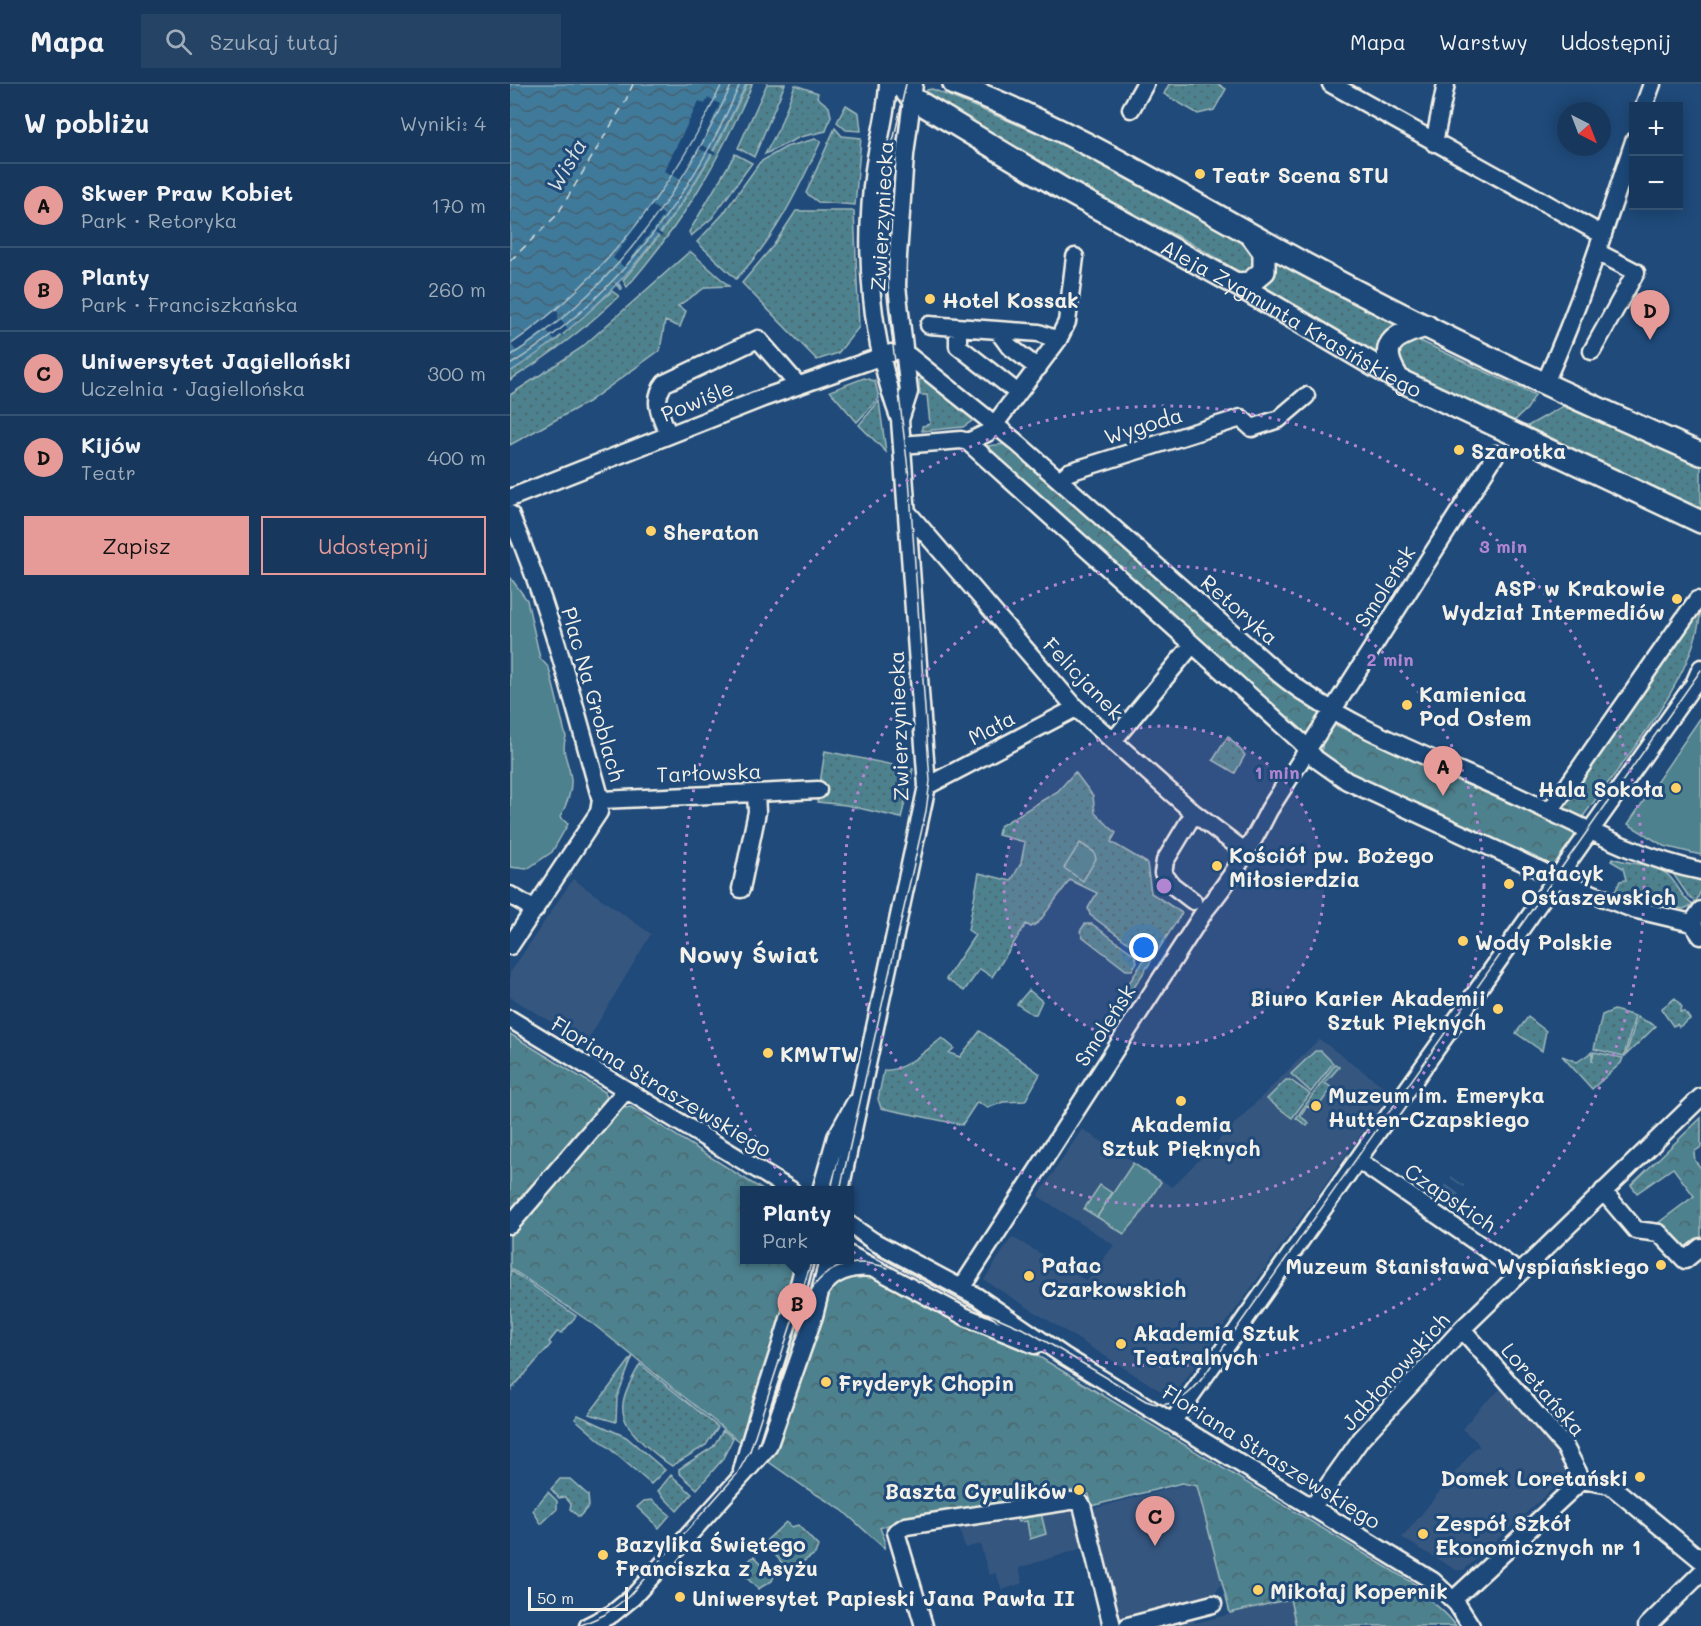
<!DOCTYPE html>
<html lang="pl">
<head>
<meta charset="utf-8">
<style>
	body { margin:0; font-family:Mali,sans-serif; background:#244365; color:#f1f3f6 }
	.controls { position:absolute; right:18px; top:18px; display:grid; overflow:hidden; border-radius:0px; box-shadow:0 3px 15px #0003 }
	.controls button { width:54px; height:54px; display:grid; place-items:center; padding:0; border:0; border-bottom:2px solid #365272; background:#17385c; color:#f1f3f6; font:30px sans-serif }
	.compass { position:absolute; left:1047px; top:18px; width:54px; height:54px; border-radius:50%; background:#17385c; box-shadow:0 3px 15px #0003; rotate:138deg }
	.scale { position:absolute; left:18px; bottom:15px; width:100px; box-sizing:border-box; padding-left:6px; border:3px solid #f4f1e8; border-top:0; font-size:16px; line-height:21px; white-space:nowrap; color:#f4f1e8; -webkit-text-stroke:4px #1f4a7a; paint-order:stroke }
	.you { position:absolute; left:634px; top:864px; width:21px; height:21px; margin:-15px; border:4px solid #fff; border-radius:50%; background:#1a73e8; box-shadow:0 0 0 9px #1a73e833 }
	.badge { display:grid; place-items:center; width:39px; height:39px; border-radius:50%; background:#e69b98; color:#111; font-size:20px; font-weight:700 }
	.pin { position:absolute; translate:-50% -50px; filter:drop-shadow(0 2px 3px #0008) }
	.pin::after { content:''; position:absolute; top:32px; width:21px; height:18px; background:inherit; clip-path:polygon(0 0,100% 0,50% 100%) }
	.popup { position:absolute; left:230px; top:1102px; width:114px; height:78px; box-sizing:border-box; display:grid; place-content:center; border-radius:0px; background:#17385c; filter:drop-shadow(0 2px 4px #0005); font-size:20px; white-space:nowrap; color:#9eacbb }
	.popup b { font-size:22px; color:#f1f3f6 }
	.popup::after { content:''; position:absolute; left:50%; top:100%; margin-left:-12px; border:12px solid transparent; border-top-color:#17385c }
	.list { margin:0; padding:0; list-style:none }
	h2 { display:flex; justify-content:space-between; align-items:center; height:78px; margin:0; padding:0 24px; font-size:26px }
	h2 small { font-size:20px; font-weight:400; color:#9eacbb }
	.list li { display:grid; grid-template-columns:39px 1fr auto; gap:18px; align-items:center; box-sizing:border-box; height:84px; padding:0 24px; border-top:2px solid #365272 }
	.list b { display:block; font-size:22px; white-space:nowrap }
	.list p { margin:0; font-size:20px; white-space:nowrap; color:#9eacbb }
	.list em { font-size:20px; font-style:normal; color:#9eacbb }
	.actions { display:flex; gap:12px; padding:18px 24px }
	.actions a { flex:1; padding:14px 0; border:2px solid #e69b98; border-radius:0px; text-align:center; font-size:21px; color:#e69b98 }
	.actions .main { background:#e69b98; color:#111 }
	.icon { flex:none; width:33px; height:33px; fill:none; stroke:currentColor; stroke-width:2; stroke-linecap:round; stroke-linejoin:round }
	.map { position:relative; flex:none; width:1191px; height:1542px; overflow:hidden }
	header { display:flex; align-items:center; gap:36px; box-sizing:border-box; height:84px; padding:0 30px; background:#17385c; border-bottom:2px solid #365272 }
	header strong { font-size:28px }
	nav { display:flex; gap:33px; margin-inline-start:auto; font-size:21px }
	.search { width:420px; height:54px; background:#244365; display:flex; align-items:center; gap:15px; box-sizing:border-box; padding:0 21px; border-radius:0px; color:#9eacbb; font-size:22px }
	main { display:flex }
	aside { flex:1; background:#17385c }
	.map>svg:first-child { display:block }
</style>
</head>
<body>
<header>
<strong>Mapa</strong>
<div class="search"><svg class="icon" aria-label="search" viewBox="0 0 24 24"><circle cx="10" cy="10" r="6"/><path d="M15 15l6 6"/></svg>Szukaj tutaj</div>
<nav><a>Mapa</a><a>Warstwy</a><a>Udostępnij</a></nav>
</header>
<main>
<aside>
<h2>W pobliżu<small>Wyniki: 4</small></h2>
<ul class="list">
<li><span class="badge">A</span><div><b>Skwer Praw Kobiet</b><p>Park · Retoryka</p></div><em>170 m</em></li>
<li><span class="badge">B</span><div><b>Planty</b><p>Park · Franciszkańska</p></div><em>260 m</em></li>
<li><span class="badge">C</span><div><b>Uniwersytet Jagielloński</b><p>Uczelnia · Jagiellońska</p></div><em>300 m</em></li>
<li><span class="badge">D</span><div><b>Kijów</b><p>Teatr</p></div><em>400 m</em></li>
</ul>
<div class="actions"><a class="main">Zapisz</a><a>Udostępnij</a></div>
</aside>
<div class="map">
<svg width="1191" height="1542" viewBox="0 0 1191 1542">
	<defs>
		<pattern id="grass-dots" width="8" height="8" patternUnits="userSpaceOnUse" patternTransform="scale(1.5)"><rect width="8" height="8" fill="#4e818e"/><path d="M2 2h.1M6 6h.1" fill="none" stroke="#4c676e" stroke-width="1.8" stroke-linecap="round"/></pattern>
		<pattern id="park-crowns" width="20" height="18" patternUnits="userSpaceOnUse" patternTransform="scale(1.5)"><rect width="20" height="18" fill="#4e818e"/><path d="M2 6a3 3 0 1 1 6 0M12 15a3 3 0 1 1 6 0" fill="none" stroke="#4c676e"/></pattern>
		<pattern id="water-waves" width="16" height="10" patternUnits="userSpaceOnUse" patternTransform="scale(1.5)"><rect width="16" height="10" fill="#417a9b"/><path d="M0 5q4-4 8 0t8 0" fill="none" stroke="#456170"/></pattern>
	</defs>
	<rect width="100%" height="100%" fill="#1f4a7a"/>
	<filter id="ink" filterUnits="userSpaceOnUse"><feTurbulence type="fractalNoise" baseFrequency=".0167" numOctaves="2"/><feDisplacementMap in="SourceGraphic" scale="12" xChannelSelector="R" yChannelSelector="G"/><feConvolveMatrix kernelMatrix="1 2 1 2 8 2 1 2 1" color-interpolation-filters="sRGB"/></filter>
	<g filter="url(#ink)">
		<path fill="#36577f" d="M63 795 141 850 76 959 0 913V889Z
			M809 955 881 1008 666 1309 657 1311 474 1196 502 1153 577 1197 604 1161 528 1112 572 1045 662 1103Z
			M992 1304 1063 1386 954 1486H946L892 1454 966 1363 970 1364 966 1357 952 1345 971 1322Z
			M673 1401 687 1402 712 1499 703 1513 608 1538 578 1426Z
			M565 1420 576 1463 509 1484 513 1499 492 1506 486 1489 479 1491 470 1460 455 1464 448 1441Z
			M780 1515 786 1542H644L683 1533 685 1539Z"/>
		<path fill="url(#grass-dots)" stroke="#a1b9bb" stroke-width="1.5" d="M237 0H242L239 8C204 85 173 138 117 203L113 196C165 137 205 72 237 0Z
			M257 0H275L244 73 228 64Z
			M659 0H708L716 5 704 26 688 30 654 10Z
			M285 1 308 9 307 13 319 23 321 32 316 47 290 53 255 70 269 44Z
			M422 5 554 60 741 164 745 184 736 189H731L688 163 516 73 416 11 417 6Z
			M336 21 349 29 351 47 336 46 327 38Z
			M325 44 332 52 351 54 345 121 308 118 296 109Z
			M305 55 311 57C288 106 265 155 226 195L187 158 213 130 250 78 276 63Z
			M225 70 242 79 202 134 181 152 179 148Z
			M286 127H344L349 243 328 269 307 276 232 199 263 162Z
			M181 168 219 202 196 203 168 222 176 227 170 243 155 237 150 266 78 318 0 361V311L71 264 178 169Z
			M765 174 888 241 871 257 868 272 746 205 764 181Z
			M102 207 109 212C75 245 40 271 0 296V288L48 255Z
			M904 254 1025 311 1017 325 1003 338 895 288 890 283 887 265Z
			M354 294 365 297 369 314 347 338 320 307Z
			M412 295 462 334V337L453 343 412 347V342L420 340 417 311H410L409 296Z
			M369 317 376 368 349 341Z
			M1053 322 1191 382V425L1016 343Z
			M1191 519C1191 589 1112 678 1072 734L1045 719Z
			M718 652 735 671 725 689 703 676Z
			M315 667 403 685 391 734 336 721 307 718Z
			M565 688 583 712 585 729 606 749 601 758 637 779 641 809 672 829 620 910 616 904 634 876 632 869 580 831 578 824 587 809 560 796 529 838 521 843 516 840 482 893 470 885 454 907 436 895 465 851 458 846 469 789 501 797 511 779 515 758 488 751 490 742 548 707Z
			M1103 774C1119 781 1145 779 1158 791 1169 801 1171 814 1183 821L1173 825 1105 808 1110 797 1116 796 1113 784 1101 777Z
			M1162 788 1191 795V806L1186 818 1179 813Z
			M575 840H582L625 871 627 878 622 886H616L573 853 570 847Z
			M519 906 532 917 526 930H522L507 920Z
			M1165 914 1172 923 1170 928H1175L1180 935 1169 943 1167 940 1163 942 1151 925Z
			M1104 926 1125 932 1114 972 1084 965 1092 931Z
			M1018 933 1036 947 1032 967 1006 949Z
			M1127 933 1146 942 1116 971Z
			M470 947 530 990 515 1017 493 1018 478 1024 467 1018 452 1041 371 1024 368 1015 374 986C392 989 418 965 432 954L444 964 439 969 450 973Z
			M805 967H811L823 979 801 1008 781 990Z
			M1082 968V978L1084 968 1113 974 1111 979 1082 1005 1052 972 1067 978Z
			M825 980 829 983 815 999 822 1004 805 1027 797 1022 790 1032 799 1039 797 1042 786 1034Z
			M776 996H780L800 1010 782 1034 757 1015Z
			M0 1186 66 1232 52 1249 47 1248 39 1258 41 1260 0 1307Z
			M123 1272 107 1313 106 1338 79 1330Z
			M130 1280 208 1343 196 1361 162 1382C153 1377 145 1369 136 1362 102 1331 110 1316 130 1280Z
			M68 1331 116 1353 155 1386 141 1400 65 1335Z
			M213 1346 223 1354 212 1376 187 1405 169 1389V1385L203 1363Z
			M161 1391 182 1410 167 1427 148 1407Z
			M50 1395H60L78 1411 79 1422 69 1433 60 1425 61 1420 55 1413 49 1414 41 1405Z
			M38 1408 47 1417V1425L31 1440 23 1426Z
			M142 1416 160 1431 149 1444 127 1423 134 1417Z
			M531 1429 536 1450 520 1455 517 1437 508 1438 506 1433Z"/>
		<path fill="url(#park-crowns)" stroke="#a1b9bb" stroke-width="1.5" d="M496 360 808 627 809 632 798 649 796 651 475 362Z
			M825 641 1059 743 1064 747V753L1044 781 1040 783 854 700 812 669V659Z
			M570 759 584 768 586 775 573 797 554 784Z
			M0 950 95 1008 97 1014 115 1024 121 1023 253 1106H234V1176H290L285 1199 318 1212C327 1196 340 1193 357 1189L508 1260 906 1501 916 1507V1512C927 1523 938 1529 946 1542H786L780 1515 720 1529 687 1402 672 1399 581 1422 579 1410 389 1437 370 1444 375 1456 374 1464 332 1426 296 1404 233 1360 83 1240 0 1184Z
			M1191 1034V1063L1184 1068 1185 1077 1191 1084V1156L1176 1164 1144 1142 1184 1112 1163 1084 1127 1109 1121 1101Z
			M590 1101 602 1109 587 1133 574 1125Z
			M276 1438 281 1443 288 1441 308 1462 305 1470 283 1484 273 1480 256 1460 257 1456Z
			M244 1472 264 1492 262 1497 248 1505 229 1486Z"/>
		<path fill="#4e818e" stroke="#a1b9bb" stroke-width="1.5" d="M0 493 17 516 30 574 39 584 56 653C50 668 60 680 61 696 62 709 56 722 50 733L58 740 42 768 17 785 0 783Z
			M1191 633V771L1154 762 1118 740Z
			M623 1079 651 1098 628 1134 614 1150 587 1133Z"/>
		<path fill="url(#water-waves)" stroke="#89aaba" stroke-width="1.5" d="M0 0H236C185 115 109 220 0 288Z"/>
		<path fill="#1f4a7a" d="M198 14 210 20 191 60 206 69 204 71 189 65 172 96 154 87 189 17 195 20Z
			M142 121 154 131 144 145 153 151 151 153 142 147 114 183 103 174Z
			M44 227 48 228V236L50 235 58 245 52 250 54 253 50 251 44 256 36 245 8 267 5 266 1 260Z"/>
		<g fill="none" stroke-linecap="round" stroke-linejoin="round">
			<path stroke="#acc1c9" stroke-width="1.5" d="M0 261C95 194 163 105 212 0
				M0 272C101 209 173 107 222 0
				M0 281C103 217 183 112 230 0"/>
			<path stroke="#89aaba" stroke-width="4" d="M107 200 111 204"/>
			<path stroke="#d9dfdc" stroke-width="1.5" stroke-dasharray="8 6" stroke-linecap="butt" d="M0 177 47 131 115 18 123 0"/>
			<path stroke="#3f638a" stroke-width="16" stroke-dasharray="16 8" stroke-linecap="butt" d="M933 1118 948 1097"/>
			<g stroke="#f4f1e8" stroke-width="21">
				<path id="minor" d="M821 0 1093 151
					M1134 22 1142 0
					M621 25 635 0
					M924 59 936 0
					M419 241 529 249 548 256
					M448 244V262L508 309
					M488 247 499 262 528 284
					M1082 267 1126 188 1087 168
					M394 268 505 357 769 590C835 644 931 677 1009 713 1068 740 1127 774 1191 787
					M1034 301C1070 222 1097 139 1124 57
					M390 336 399 308 387 202 388 172 395 71 404 0
					M159 351C151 333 141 316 155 299L248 255 288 301
					M458 358 479 348 548 256 557 238 565 173
					M392 361 451 356 458 358 790 657 806 675 837 697 1073 806 1123 825 1182 839 1191 852
					M550 396 559 388 731 334 742 344 769 335 796 312
					M0 414 253 314 381 269
					M0 430C40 523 64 620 91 716L89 728 0 862
					M399 430 566 624 684 729 737 769
					M603 657 682 561
					M417 702 566 624
					M91 716 308 706
					M1040 727 1187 516
					M231 805 247 728 246 709
					M0 811 25 826
					M683 817 662 801 653 789 655 777 684 729
					M1182 839 1191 826
					M0 935 281 1106
					M848 1076 1009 1188
					M311 1106 326 1053 345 1019
					M330 1106 417 702 390 336C361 258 353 169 364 86 368 57 377 29 378 0
					M1093 1107 1126 1146 1149 1149 1175 1176 1191 1163
					M0 1141 116 1006
					M340 1141 363 1157 466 1212 554 1272 923 1497 947 1520 961 1542
					M340 1171 456 1233 525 1261
					M452 1203 696 825C722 794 741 762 759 726L986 370
					M312 1204C322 1188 342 1182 361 1184
					M952 1245 1055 1363 1072 1396
					M663 1337 1184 600 1191 584
					M232 1387C250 1316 279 1248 295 1176
					M1072 1396 1100 1401 1191 1476
					M802 1424 851 1355 952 1245 1191 1013
					M943 1516 1072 1396
					M78 1542 102 1530 123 1513 258 1363 304 1232 318 1176
					M414 1542 386 1448 396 1442 560 1417H567L572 1421 602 1542
					M618 1542 703 1520
					M1137 1542 1191 1489"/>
			</g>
			<g stroke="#f4f1e8" stroke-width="26">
				<g id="major">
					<path id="s1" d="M389 0 402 14 553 105 726 200 889 296 1191 438"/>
					<path d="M444 0C566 46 676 116 791 178 921 248 1055 311 1191 370"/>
					<path d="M726 200 740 199 754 187V168L743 153"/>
					<path d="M889 296C866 261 882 251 917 242"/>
				</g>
			</g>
			<use href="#minor" stroke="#1f4a7a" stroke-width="16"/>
			<use href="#major" stroke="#1f4a7a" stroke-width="21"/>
			<path stroke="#f4f1e8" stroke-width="1.5" d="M330 1106 416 727 420 697 399 393 376 204 373 155 378 80 396 0
				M340 1150 368 1172 461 1222 518 1247 636 1317C676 1334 698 1284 717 1258L1191 586
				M295 1218C310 1182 342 1172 378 1184
				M69 1542 94 1531 118 1513 227 1390 240 1367 302 1176"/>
		</g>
	</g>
	<circle cx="654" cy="802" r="160" fill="#b185d1" fill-opacity=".12"/>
	<g fill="none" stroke="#b185d1" stroke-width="3" stroke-dasharray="3 6">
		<circle cx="654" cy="802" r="160"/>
		<circle cx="654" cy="802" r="320"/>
		<circle cx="654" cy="802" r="480"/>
	</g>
	<g fill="#ffd166" stroke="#1f4a7a" stroke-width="2">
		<circle cx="690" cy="90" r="6"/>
		<circle cx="420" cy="215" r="6"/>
		<circle cx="949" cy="366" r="6"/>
		<circle cx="141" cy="447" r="6"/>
		<circle cx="1167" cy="515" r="6"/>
		<circle cx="897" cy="621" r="6"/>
		<circle cx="1166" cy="704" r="6"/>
		<circle cx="707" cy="782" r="6"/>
		<circle cx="999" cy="800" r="6"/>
		<circle cx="953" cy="857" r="6"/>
		<circle cx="988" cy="925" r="6"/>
		<circle cx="258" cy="969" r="6"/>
		<circle cx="671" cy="1017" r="6"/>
		<circle cx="806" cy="1022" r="6"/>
		<circle cx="1151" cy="1181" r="6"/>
		<circle cx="519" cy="1192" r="6"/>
		<circle cx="611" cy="1260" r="6"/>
		<circle cx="316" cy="1298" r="6"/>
		<circle cx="1130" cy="1393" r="6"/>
		<circle cx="569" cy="1406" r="6"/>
		<circle cx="913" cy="1450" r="6"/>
		<circle cx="93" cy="1471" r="6"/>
		<circle cx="748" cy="1506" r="6"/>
		<circle cx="170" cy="1513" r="6"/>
	</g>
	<g text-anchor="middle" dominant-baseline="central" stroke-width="6" stroke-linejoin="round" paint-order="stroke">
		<g font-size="21" font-weight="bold" fill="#f4f1e8" stroke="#1f4a7a" text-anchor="start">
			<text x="702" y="90">Teatr Scena STU</text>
			<text x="432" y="215">Hotel Kossak</text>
			<text x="961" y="366">Szarotka</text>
			<text x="153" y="447">Sheraton</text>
			<text x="1155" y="503" text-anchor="end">ASP w Krakowie<tspan x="1155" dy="24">Wydział Intermediów</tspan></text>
			<text x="909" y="609">Kamienica<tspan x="909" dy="24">Pod Osłem</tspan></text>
			<text x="1154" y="704" text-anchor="end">Hala Sokoła</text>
			<text x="719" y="770">Kościół pw. Bożego<tspan x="719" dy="24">Miłosierdzia</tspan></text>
			<text x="1011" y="788">Pałacyk<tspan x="1011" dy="24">Ostaszewskich</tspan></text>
			<text x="965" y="857">Wody Polskie</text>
			<text x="976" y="913" text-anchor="end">Biuro Karier Akademii<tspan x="976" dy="24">Sztuk Pięknych</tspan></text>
			<text x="270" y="969">KMWTW</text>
			<text x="818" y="1010">Muzeum im. Emeryka<tspan x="818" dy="24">Hutten-Czapskiego</tspan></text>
			<text x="671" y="1039" text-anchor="middle">Akademia<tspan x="671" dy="24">Sztuk Pięknych</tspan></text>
			<text x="531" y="1180">Pałac<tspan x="531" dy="24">Czarkowskich</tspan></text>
			<text x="1139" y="1181" text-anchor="end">Muzeum Stanisława Wyspiańskiego</text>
			<text x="623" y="1248">Akademia Sztuk<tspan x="623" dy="24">Teatralnych</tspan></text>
			<text x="328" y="1298">Fryderyk Chopin</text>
			<text x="1118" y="1393" text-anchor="end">Domek Loretański</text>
			<text x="557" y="1406" text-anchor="end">Baszta Cyrulików</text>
			<text x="925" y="1438">Zespół Szkół<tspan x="925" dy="24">Ekonomicznych nr 1</tspan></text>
			<text x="105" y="1459">Bazylika Świętego<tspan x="105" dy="24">Franciszka z Asyżu</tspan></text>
			<text x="760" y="1506">Mikołaj Kopernik</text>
			<text x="182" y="1513">Uniwersytet Papieski Jana Pawła II</text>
		</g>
		<g font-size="21" fill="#f4f1e8" stroke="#1f4a7a">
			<text transform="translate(371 132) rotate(-87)">Zwierzyniecka</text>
			<text stroke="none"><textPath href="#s1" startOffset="458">Aleja Zygmunta Krasińskiego</textPath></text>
			<text transform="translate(187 316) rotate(-22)">Powiśle</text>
			<text transform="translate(633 341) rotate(-17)">Wygoda</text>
			<text transform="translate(874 502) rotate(-57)">Smoleńsk</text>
			<text transform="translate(730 525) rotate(41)">Retoryka</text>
			<text transform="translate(574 594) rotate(46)">Felicjanek</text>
			<text transform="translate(84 610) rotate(74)">Plac Na Groblach</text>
			<text transform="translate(388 642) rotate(-92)">Zwierzyniecka</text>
			<text transform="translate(481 643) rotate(-28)">Mała</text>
			<text transform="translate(199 688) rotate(-2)">Tarłowska</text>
			<text transform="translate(594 941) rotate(-57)">Smoleńsk</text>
			<text transform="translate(152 1002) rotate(31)">Floriana Straszewskiego</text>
			<text transform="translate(941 1113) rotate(34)">Czapskich</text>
			<text transform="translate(885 1287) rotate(-48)">Jabłonowskich</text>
			<text transform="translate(1034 1305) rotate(49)">Loretańska</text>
			<text transform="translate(762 1372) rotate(32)">Floriana Straszewskiego</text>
		</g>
		<g font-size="22" font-style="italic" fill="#d9dfdc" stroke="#1f4a7a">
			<text transform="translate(56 81) rotate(-60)">Wisła</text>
		</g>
		<g font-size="24" font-weight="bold" fill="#f4f1e8" stroke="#1f4a7a">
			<text x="239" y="869">Nowy Świat</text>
		</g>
	</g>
	<circle cx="654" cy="802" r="9" fill="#b185d1" stroke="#1f4a7a" stroke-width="3"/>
	<g font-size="18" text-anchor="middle" font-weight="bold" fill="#b185d1" stroke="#1f4a7a" stroke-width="6" stroke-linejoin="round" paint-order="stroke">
		<text x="993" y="469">3 min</text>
		<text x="880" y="582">2 min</text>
		<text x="767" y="695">1 min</text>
	</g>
</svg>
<div class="controls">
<button>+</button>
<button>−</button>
</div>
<svg class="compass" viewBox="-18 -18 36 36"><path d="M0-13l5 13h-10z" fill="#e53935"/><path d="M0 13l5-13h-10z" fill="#9eacbb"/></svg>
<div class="scale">50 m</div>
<div class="you"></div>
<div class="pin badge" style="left:933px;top:712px">A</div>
<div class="pin badge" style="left:287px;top:1249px">B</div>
<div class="popup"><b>Planty</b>Park</div>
<div class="pin badge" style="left:645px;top:1462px">C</div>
<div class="pin badge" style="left:1140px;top:256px">D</div>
</div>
</main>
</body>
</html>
